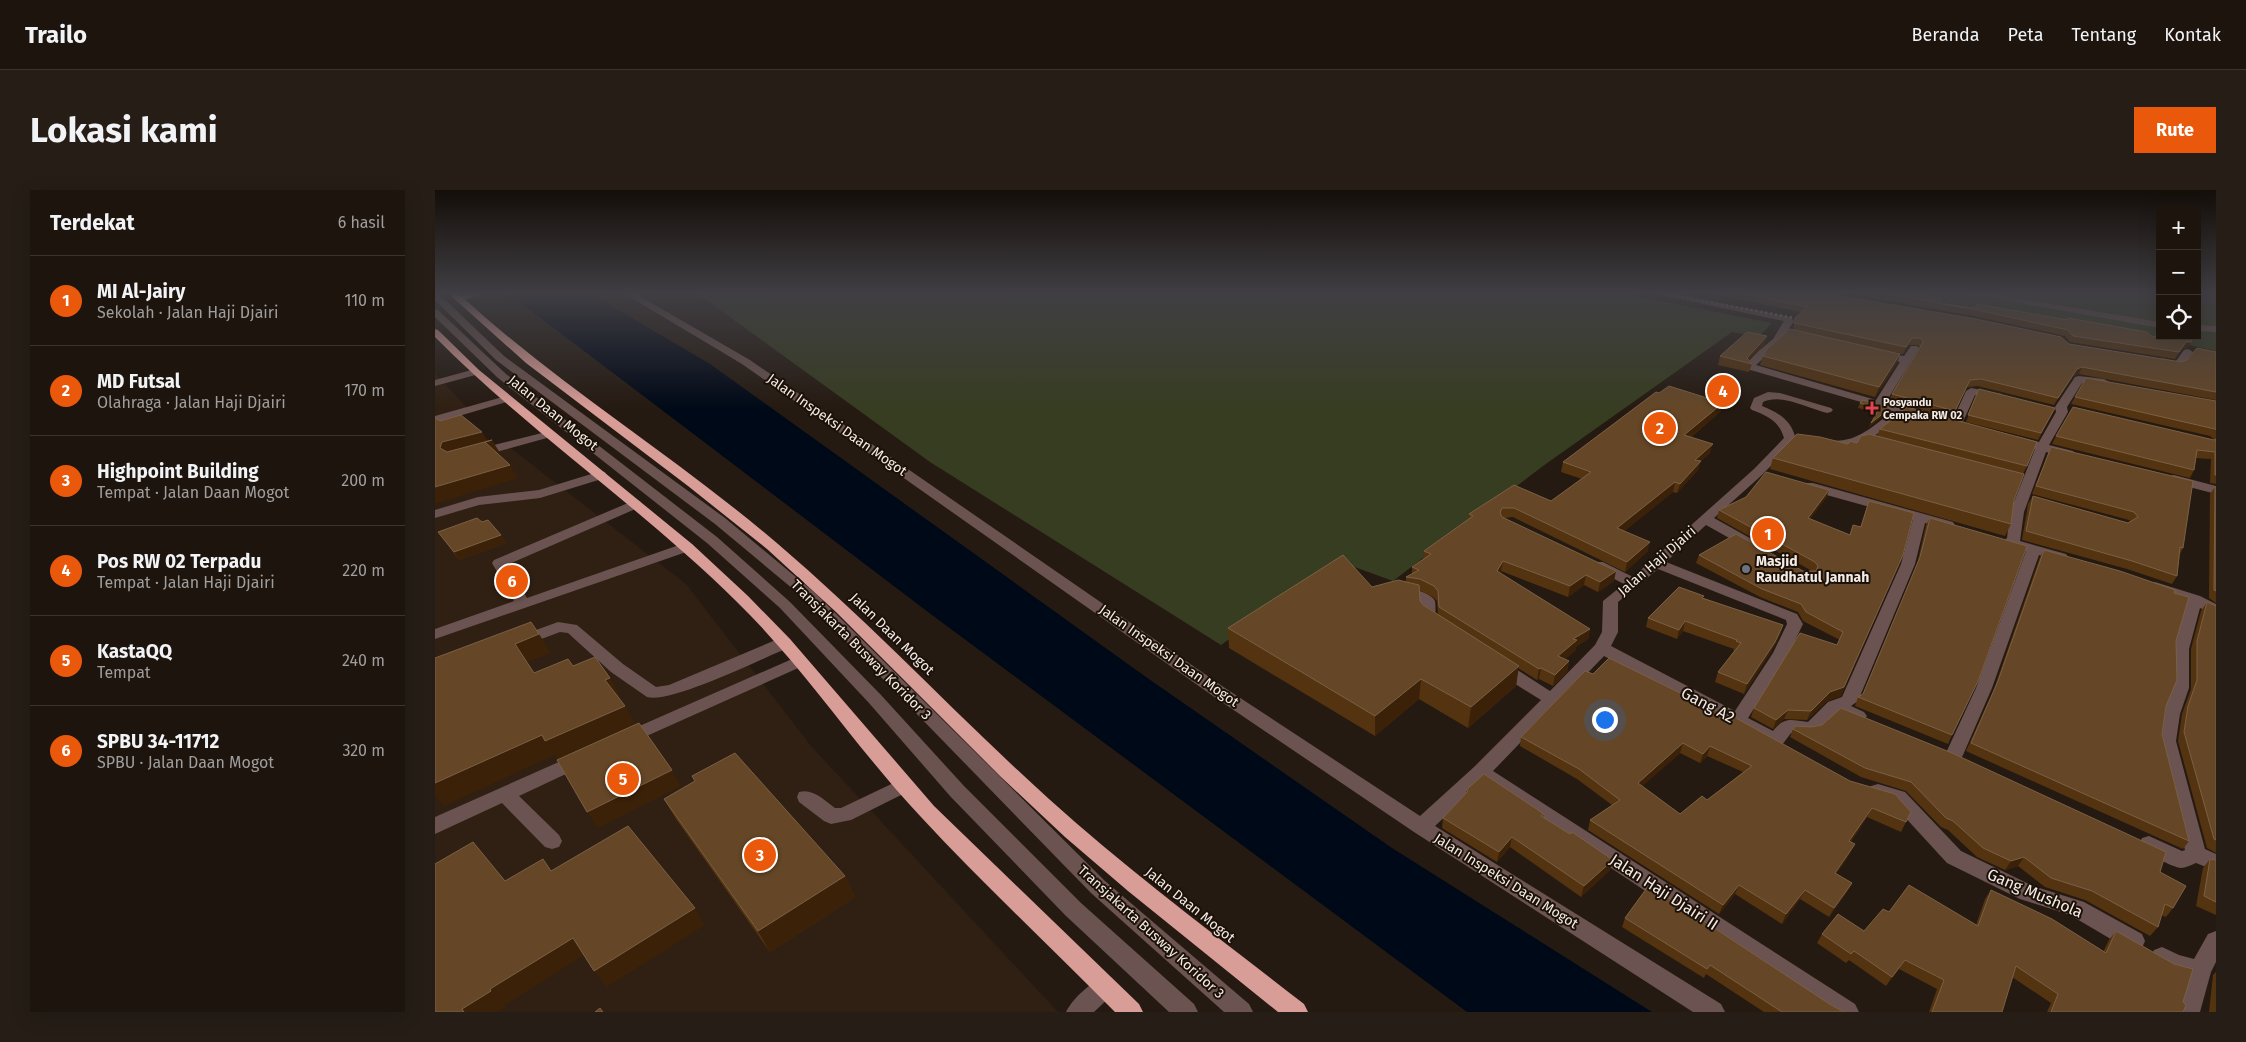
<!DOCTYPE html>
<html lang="id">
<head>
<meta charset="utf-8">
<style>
	body { margin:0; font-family:"Fira Sans",sans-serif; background:#251d16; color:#f1f3f6 }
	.controls { position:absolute; right:15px; top:15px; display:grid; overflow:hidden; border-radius:0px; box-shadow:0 5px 20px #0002 }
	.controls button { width:45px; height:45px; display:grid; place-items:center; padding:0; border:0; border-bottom:1px solid #3a332e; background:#1c140d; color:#f1f3f6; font:25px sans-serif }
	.you { position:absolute; left:1169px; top:529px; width:18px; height:18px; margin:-12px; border:4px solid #fff; border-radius:50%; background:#1a73e8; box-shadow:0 0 0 8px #1a73e833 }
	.badge { display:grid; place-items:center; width:32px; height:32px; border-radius:50%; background:#ea580c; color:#fff; font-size:16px; font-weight:700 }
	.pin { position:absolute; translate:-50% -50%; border:2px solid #fff; box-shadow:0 1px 5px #0006 }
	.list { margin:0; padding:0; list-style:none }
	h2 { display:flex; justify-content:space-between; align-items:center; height:65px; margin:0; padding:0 20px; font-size:21px }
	h2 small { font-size:16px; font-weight:400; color:#a09e9d }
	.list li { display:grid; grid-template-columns:32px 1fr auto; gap:15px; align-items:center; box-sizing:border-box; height:90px; padding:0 20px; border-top:1px solid #3a332e }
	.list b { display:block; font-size:19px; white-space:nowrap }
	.list p { margin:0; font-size:16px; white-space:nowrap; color:#a09e9d }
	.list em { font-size:16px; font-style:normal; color:#a09e9d }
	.icon { flex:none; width:28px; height:28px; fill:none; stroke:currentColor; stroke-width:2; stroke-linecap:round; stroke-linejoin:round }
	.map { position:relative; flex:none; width:1781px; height:822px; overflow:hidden; border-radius:0px }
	header { display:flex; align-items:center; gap:30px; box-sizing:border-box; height:70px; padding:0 25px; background:#1c140d; border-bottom:1px solid #3a332e }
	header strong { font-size:24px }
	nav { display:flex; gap:28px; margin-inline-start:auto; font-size:18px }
	.intro { display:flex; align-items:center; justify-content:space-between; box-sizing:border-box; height:120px; padding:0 30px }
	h1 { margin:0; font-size:35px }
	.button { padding:12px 22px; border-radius:0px; background:#ea580c; color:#fff; font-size:18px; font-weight:700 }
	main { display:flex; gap:30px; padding:0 30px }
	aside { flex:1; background:#1c140d; border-radius:0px; box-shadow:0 5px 20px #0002 }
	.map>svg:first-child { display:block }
</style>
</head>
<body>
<header>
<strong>Trailo</strong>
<nav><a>Beranda</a><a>Peta</a><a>Tentang</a><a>Kontak</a></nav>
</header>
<div class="intro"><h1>Lokasi kami</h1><a class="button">Rute</a></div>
<main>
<aside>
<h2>Terdekat<small>6 hasil</small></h2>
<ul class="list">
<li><span class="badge">1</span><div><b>MI Al-Jairy</b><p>Sekolah · Jalan Haji Djairi</p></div><em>110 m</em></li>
<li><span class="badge">2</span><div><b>MD Futsal</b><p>Olahraga · Jalan Haji Djairi</p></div><em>170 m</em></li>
<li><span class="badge">3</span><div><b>Highpoint Building</b><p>Tempat · Jalan Daan Mogot</p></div><em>200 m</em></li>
<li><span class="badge">4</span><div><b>Pos RW 02 Terpadu</b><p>Tempat · Jalan Haji Djairi</p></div><em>220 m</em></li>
<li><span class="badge">5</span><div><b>KastaQQ</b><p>Tempat</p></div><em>240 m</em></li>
<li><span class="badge">6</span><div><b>SPBU 34-11712</b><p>SPBU · Jalan Daan Mogot</p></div><em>320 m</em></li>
</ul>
</aside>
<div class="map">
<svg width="1781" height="822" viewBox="0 0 1781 822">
	<rect width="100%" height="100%" fill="#251a11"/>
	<path fill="#302013" d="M0 183 34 220 0 230Z
		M73 256 251 394 376 556 623 822H0V278Z"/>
	<path fill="#373d21" d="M263 104H1189L1337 133 1323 147 1297 142 1108 276 958 391 903 371 786 455 495 272Z
		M1456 104H1725V146H1762V104H1781V161L1688 140Z"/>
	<path fill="#000917" d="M74 104H156L275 174 711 487 957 658 1217 822H1032L497 425Z"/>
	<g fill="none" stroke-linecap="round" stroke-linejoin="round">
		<path fill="#6a5350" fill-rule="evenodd" d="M0 104H4L69 166 290 328 380 403 670 691 814 814 818 822H789L656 703 370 409 280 334 61 170 0 110Z
			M190 104H201L315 170 790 498 985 626 1039 577 1106 510 1058 480 1056 476 1058 472H1070L1115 501 1160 455 1167 442 1168 411 1189 394 1158 378 1156 375 1158 372H1168L1198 387 1319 279 1349 248C1344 231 1333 226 1317 220L1315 218 1319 208 1333 202 1345 203 1396 218 1398 220 1396 222 1392 223C1374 219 1346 203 1328 212L1327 216C1342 222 1355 229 1360 246 1409 255 1419 254 1457 221L1312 179 1311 177 1313 170 1338 149 1349 131 1221 104H1240L1355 127 1359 131 1345 153 1321 175 1441 210 1465 172 1440 166V162L1469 166 1476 156H1482L1484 158 1451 212 1491 223 1493 225 1491 227 1487 228 1468 223C1425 261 1413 263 1358 253L1327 285 1279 328 1322 352 1324 355 1322 358H1312L1271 335 1231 372 1362 424 1368 434 1354 463 1313 528 1338 541C1350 526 1356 530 1373 532L1393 512 1407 507 1466 374 1478 329 1370 299 1368 296 1370 293H1378L1518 332 1520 335 1518 338 1513 339 1490 333 1480 374 1423 511 1416 516 1429 522 1432 526 1429 530 1423 532 1402 524C1383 544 1385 546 1356 543L1347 555 1341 556 1296 535 1169 466 1058 581 1420 814 1424 822H1392L1047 592 1000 636 1286 814 1290 822H1258L979 642 778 506 307 174ZM1223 379 1351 430 1352 434 1338 463 1300 521 1176 456 1183 442V412Z
			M1354 104H1385L1376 111Z
			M1534 104H1556L1725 132V138Z
			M0 119 3 120 71 184 282 347 355 412 446 505 529 596 646 713 759 814 763 822H734L630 725 515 606 434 513 345 418 272 353 63 188 0 127Z
			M1762 135 1781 136V142L1762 141Z
			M1753 159 1758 162 1747 176 1726 174 1721 171 1726 168 1741 171 1749 160Z
			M40 179 45 182 44 184 0 196V190Z
			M1644 186 1669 189 1674 192 1669 195 1647 193 1632 217 1633 222 1614 255 1638 261 1640 264 1634 268 1611 262 1589 322 1585 351 1631 364 1633 367 1626 371 1604 365 1557 498 1528 565 1525 570 1519 572 1513 570 1510 565 1541 498 1591 361 1569 355 1567 352 1572 348 1575 322 1600 259 1577 252 1575 250 1581 246 1604 252 1621 222 1620 217 1640 187Z
			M1536 198 1567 204 1568 206 1563 209 1540 205 1526 236H1518L1516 234 1531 201Z
			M71 206 76 209 75 211 0 233V226Z
			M115 241 121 244 119 246 43 267 37 263 39 260Z
			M166 281 170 282 172 285 170 288 105 308 44 315 0 328V320L43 307 104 300Z
			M1739 285 1781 296V304L1735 292 1733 289 1735 286Z
			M200 310 205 311 207 314 205 317 72 375 92 408 247 354H257L259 357 257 360 0 449V439L79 411 57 373 59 370Z
			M1720 392 1765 406 1781 414V425L1765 418 1754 459V498L1745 524 1741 551 1770 659 1781 664V681L1761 673C1756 675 1750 678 1746 678 1736 677 1708 662 1704 654L1707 648 1714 646 1747 661 1750 660 1723 551 1727 524 1738 498V459L1752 411 1715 399 1713 396Z
			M966 396C974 397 997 403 1000 411 1001 416 1000 423 1001 428L1007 434 1004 437C986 442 985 427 985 413L961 403 959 400 961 397Z
			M123 432 142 435 188 474 221 497 234 495 343 449H355L357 453 355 457C328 468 236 514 212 507L176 482 133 443 125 442 85 457 79 456 77 452 79 448Z
			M364 466 370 467 372 471 370 475 196 553 190 555 184 553 181 549 184 545Z
			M144 563 150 565 153 570 150 575 84 606 124 645 127 651 124 657 117 659 110 657 67 613 0 644V627Z
			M469 588 476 590 478 595 476 600 416 630 396 634 389 631 364 612 362 607 364 602C378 598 389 610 400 618H406Z
			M1443 594 1470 602 1526 661 1598 696 1649 712 1707 744 1710 751 1707 758 1699 761 1691 758 1635 725 1585 709 1512 673 1456 612 1436 606 1434 601 1436 596Z
			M1781 741V772L1776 782 1765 822H1741L1752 787C1738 784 1722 780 1716 767L1719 760 1727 757 1744 765 1759 769 1773 744Z
			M670 787 678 790 681 797 678 804 659 822H631C638 808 656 792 670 787Z"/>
		<path fill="#b98882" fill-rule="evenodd" d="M30 104H46L23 112 19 109Z"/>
		<path fill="#d99d97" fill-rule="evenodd" d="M14 104H24C124 196 240 266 343 354 437 434 522 526 614 609 695 682 783 747 869 814L873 822H843L693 701 630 647 566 587 401 422 332 359 253 296 91 173Z
			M0 139 3 140 44 180 257 354 313 406 355 449 499 616 704 814 708 822H680C616 757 548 694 486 627 421 558 369 477 301 411 206 317 94 242 0 147Z"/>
		<path stroke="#9f968e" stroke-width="2.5" stroke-dasharray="2 3" stroke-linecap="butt" d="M1232 104 1375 131"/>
	</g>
	<path fill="#543310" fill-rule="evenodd" d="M1279 104H1371L1377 107 1634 154 1746 172 1781 162V210L1644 184 1638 186 1619 215 1543 196 1532 197 1517 228 1454 211 1457 204 1485 158 1483 155H1474L1468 164 1358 140 1361 127 1366 122Z
		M1414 104H1485L1505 113 1718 147 1757 146 1756 152 1752 158 1747 159 1740 169 1635 152 1630 146 1539 126Z
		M1330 154 1314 171 1317 174 1314 182 1283 175 1285 166Z
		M1465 164 1462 173 1440 207 1325 175 1328 166Z
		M1544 199 1620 218 1603 250 1531 232Z
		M1640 207 1781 211V294L1775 293 1776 269 1761 268 1759 280 1755 288 1617 254 1621 246 1780 250 1775 246 1636 214Z
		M1425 213 1455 218 1453 222 1434 237 1436 233 1442 223 1423 218Z
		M1286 221 1256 247 1275 263 1265 272 1263 280 1242 303 1238 302 1189 341 1213 361 1190 382 1078 327 1069 328 1179 391 1163 402 1149 395 1133 407 1066 381 1065 383 1155 439 1153 449 1141 457 1140 461 1130 469 1134 471 1132 482 1118 496 1104 489 1102 490 1083 478 1081 496 1033 538 984 509 940 546 794 458 793 438 937 397 971 392V387L977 384V377L988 369 989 361 1034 329V324L1079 295 1116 311 1147 289 1126 282 1128 272ZM984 400 998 407 1002 411 1003 424 988 415 985 411Z
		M1445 239 1592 276 1588 284 1579 310 1576 334 1570 346 1335 279 1338 268 1422 253 1442 246Z
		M1616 257 1748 358 1745 364 1742 386 1737 394 1692 379 1587 350 1593 314 1598 306 1693 333 1695 331 1694 330 1597 304Z
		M1780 297H1781V413L1774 408 1775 304Z
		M1394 300 1391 308 1375 329 1415 345 1425 337 1434 311 1406 506 1392 511 1372 530 1349 529 1338 539 1316 527 1319 518 1402 455 1405 450 1368 431 1363 422 1325 407 1261 373 1264 365 1368 381H1377L1282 328 1284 320Z
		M1495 328 1517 545 1513 554 1420 516 1423 507 1428 504 1482 375 1491 335Z
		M47 332 66 345 71 353 24 370 3 342Z
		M1609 360 1739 403 1741 451 1727 544 1754 651 1748 659 1531 561 1559 499 1605 367Z
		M1268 408 1348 435 1345 445 1336 462 1309 504 1280 492 1283 482 1299 461H1298L1299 459 1248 441 1242 449 1211 437 1213 428Z
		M1772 412 1781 416V663L1772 658 1743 551 1747 524 1756 499V459L1766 421Z
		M1150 481 1471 632 1466 642 1432 627 1416 652 1415 664 1401 684 1417 693 1412 702 1394 727 1365 709 1347 734 1300 704 1284 724 1153 640 1155 630 1177 615 1142 589 1085 556 1086 547ZM1245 563 1265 573 1272 566 1308 582 1272 610 1245 624 1207 596Z
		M1358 539 1725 682 1738 718 1731 727 1726 725 1723 737 1715 746 1650 710 1610 697 1583 676 1570 680 1542 667 1513 640 1506 637 1471 601 1426 587 1355 547Z
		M1031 600 1109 624 1108 628 1178 670 1175 680 1146 707 1075 657 1062 672 1007 638 1008 628 1031 604Z
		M229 609 410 686 420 707 335 762 241 629Z
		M1775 669 1781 670V725L1761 716 1768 678Z
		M1556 700 1668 762 1674 750 1681 741 1748 812V822H1612L1616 813 1577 787 1567 822H1494L1502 799 1464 779 1451 796 1414 770 1411 773 1382 753 1387 744 1429 741 1454 722 1541 735 1550 709Z
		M1190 728 1396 815 1409 822H1329L1271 784 1269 788 1187 737Z
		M1781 782V822H1774L1778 785Z"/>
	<path fill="#3a2107" d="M1332 146 1330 154 1312 173V168Z
		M1477 148 1474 155 1468 164 1471 157Z
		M1751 152H1756L1752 158 1747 159 1740 169Z
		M1465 164 1462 173 1440 207 1444 197Z
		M1647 177 1644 184 1638 186 1619 215 1623 208 1642 179Z
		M1288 213 1286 221 1247 254 1249 245Z
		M1455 218 1453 222 1434 237 1436 233Z
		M47 242 53 251 57 250 65 263 58 266 16 265 5 258 7 252Z
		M1278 254 1275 263 1265 272 1263 280 1242 303 1245 294 1260 270Z
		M75 275 83 288 0 314V297Z
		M1240 292 1238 302 1180 348 1182 338Z
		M1394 300 1391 308 1370 336 1373 328Z
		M66 345 71 353 24 370 19 362Z
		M1215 352 1213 361 1190 382 1192 372Z
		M1468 365 1406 506 1392 511 1372 530 1376 521Z
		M1068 371 1066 381 1061 391 1062 381Z
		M1181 381 1179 391 1163 402 1165 392Z
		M1151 385 1149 395 1133 407 1135 396Z
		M1250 431 1248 441 1242 449 1244 440Z
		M1348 435 1345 445 1336 462 1309 504 1312 494Z
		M1155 439 1153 449 1141 457 1140 461 1121 477 1123 466 1138 449Z
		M104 444 116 463 92 472 80 454Z
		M1134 471 1132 482 1118 496 1120 485Z
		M1084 476 1081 496 1033 538 1036 517Z
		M1106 478 1104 489 1102 490 1104 479Z
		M175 488 186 507 182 509 170 490Z
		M986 489 984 509 940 546V526Z
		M190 516 202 536 123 570 120 565 9 616 0 605V593L107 545Z
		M1353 520 1349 529 1338 539 1341 530Z
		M1248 553 1245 563 1201 602 1203 593Z
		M1275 556 1272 566 1265 573 1268 564Z
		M237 580 246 596 163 638 152 622Z
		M1437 618 1432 627 1410 661 1414 651Z
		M1077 647 1075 657 1062 672 1064 662Z
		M1420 654 1415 664 1395 692 1400 683Z
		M1589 667 1583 676 1570 680 1576 671Z
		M1178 670 1175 680 1146 707 1149 696Z
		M410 686 420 707 335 762 323 741Z
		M1417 693 1412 702 1394 727 1399 718Z
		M1304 695 1300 704 1284 724 1288 715Z
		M1370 700 1365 709 1347 734 1351 724Z
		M260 718 270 735 172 797 159 781Z
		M138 748 151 764 70 815 71 817 63 822H29L27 819 55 799Z
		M1470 770 1464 779 1451 796 1457 787Z"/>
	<path fill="#654727" stroke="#7b6045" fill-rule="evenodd" d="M1311 104H1371L1377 107 1382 104H1394L1541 129 1626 147 1634 154 1746 172 1752 170 1762 158 1781 162V202L1647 177 1642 179 1623 208 1546 189 1535 190 1520 221 1457 204 1488 152 1486 148H1477L1471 157 1359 133 1361 127 1372 117Z
		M1452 104H1485L1507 108 1505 113 1539 118 1542 114 1632 130 1633 128 1711 142 1718 147 1723 145H1725V146L1734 147 1735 146H1757L1756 152H1751L1744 162 1638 146 1633 140 1542 120Z
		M1355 139 1465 164 1444 197 1328 166 1332 159Z
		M1312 142 1332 146 1312 168 1317 174 1285 166Z
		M1651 188 1781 211V240L1780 239 1640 207Z
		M1234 196 1288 213 1249 245 1278 254 1260 270 1266 271 1245 294 1240 292 1182 338 1215 352 1192 372 1079 318H1067L1065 323 1067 327 1181 381 1165 392 1151 385 1135 396 1068 371 1062 381 1155 439 1138 449 1142 450 1123 466 1134 471 1120 485 1106 478 1104 479 1004 417 1003 401 999 396 985 389 971 387 984 380 977 377 996 364 989 361 1038 326 1034 324 1079 295 1116 311 1156 282 1128 272 1221 202 1224 203Z
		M1544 199 1620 218 1606 243 1533 225Z
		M1428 210 1455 218 1436 233 1444 219 1425 213Z
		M1472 217 1602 252 1592 276 1445 239Z
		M1638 217 1779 250 1781 249V285H1780V262L1762 260 1759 280 1621 246Z
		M26 225 47 242 7 252 5 258 12 262 57 250 50 252 75 275 0 297V228L5 231Z
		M1362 244 1385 247 1413 254 1415 251 1422 253 1426 246 1434 244 1589 284 1579 310 1576 334 1338 268Z
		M1616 257 1758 291 1748 358 1745 357 1742 386 1697 371 1591 341 1598 306 1693 333 1703 327 1699 322 1601 296Z
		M1331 282 1394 300 1373 328 1415 345 1418 335 1426 337 1434 311 1479 323 1468 365 1409 497 1395 502 1376 521 1353 520 1341 530 1319 518 1365 443 1402 455 1408 442 1371 422 1366 414 1327 399 1264 365 1301 344 1368 381H1381L1383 376 1380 372 1284 320 1311 307Z
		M1780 297H1781V401L1779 400Z
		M42 328 47 332 53 330 66 345 19 362 3 342Z
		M1495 328 1592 356 1544 489 1517 545 1423 507 1428 504 1485 367Z
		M1609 360 1685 381 1740 400 1739 403 1754 407 1741 451 1742 490 1731 516 1727 544 1754 651 1536 553 1563 491Z
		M908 365 937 397 963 390 984 395 985 411 988 415 1084 476 1036 517 986 489 940 526 793 438Z
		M1244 397 1269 406 1267 408 1348 435 1340 452 1312 494 1283 482 1306 453 1301 451 1302 450 1250 431 1244 440 1213 428Z
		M1772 412 1781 416V650L1779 649 1749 542 1753 516 1762 490V451Z
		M96 432 104 444 80 454 99 483 133 469 138 476 160 467 175 488 170 490 190 516 110 551 107 545 0 593V468Z
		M1174 468 1298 529 1299 527 1415 591 1460 604 1476 622 1471 632 1437 618 1414 651 1420 654 1400 683 1417 693 1399 718 1370 700 1351 724 1304 695 1288 715 1155 630 1185 610 1144 579 1086 547 1150 481 1158 484ZM1248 553 1268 564 1275 556 1317 576 1272 610 1267 606 1245 624 1203 593Z
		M1406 518 1517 563 1731 662 1725 682 1751 696 1738 718 1730 714 1723 737 1657 701 1616 688 1589 667 1576 671 1548 658 1518 631 1511 628 1476 592 1430 578 1358 539 1360 536 1376 537 1387 535Z
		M204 533 237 580 152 622 122 570Z
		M300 563 410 686 323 741 229 609 260 591 257 586Z
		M1049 584 1109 624 1106 626 1135 644 1137 642 1178 670 1149 696 1077 647 1064 662 1008 628 1033 601 1031 600Z
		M193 636 260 718 159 781 138 748 55 799 56 801 27 819 29 822H0V674L38 652 70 691 108 669 116 681Z
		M1775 669 1781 670V712L1769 706Z
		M1214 695 1396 815 1409 822H1347L1275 775 1272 779 1190 728Z
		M1474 695 1543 736 1556 700 1617 729 1671 763 1681 741 1739 774 1758 779 1748 812 1751 815 1748 822H1616L1623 804 1581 776 1567 822H1497L1509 790 1470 770 1457 787 1419 761 1416 764 1387 744 1403 724 1429 741 1448 719 1454 722Z
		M165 818 168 822H160Z"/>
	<linearGradient id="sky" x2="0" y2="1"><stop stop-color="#140e09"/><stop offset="0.47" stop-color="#403e43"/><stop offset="1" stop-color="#403e43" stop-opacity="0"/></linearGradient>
	<rect width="1781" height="219" fill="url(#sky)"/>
	<path fill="#e0444e" stroke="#1c1109" stroke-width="2" d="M1434.5 210.5h5v5h5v5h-5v5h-5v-5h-5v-5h5z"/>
	<circle fill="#6b7280" stroke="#1c1109" stroke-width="2" cx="1311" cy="379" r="5"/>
	<g text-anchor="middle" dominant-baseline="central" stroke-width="4" stroke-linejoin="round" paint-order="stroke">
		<g font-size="11" font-weight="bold" fill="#f3ebe5" stroke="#1c1109" text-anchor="start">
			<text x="1448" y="212">Posyandu<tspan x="1448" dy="13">Cempaka RW 02</tspan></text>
		</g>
		<g font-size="14" fill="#f3ebe5" stroke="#1c1109">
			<text transform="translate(118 223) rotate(39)">Jalan Daan Mogot</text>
			<text transform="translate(402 235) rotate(35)">Jalan Inspeksi Daan Mogot</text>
			<text transform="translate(1222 371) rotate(-41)">Jalan Haji Djairi</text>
			<text transform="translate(457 444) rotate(44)">Jalan Daan Mogot</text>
			<text transform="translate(426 460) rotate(45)">Transjakarta Busway Koridor 3</text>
			<text transform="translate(734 466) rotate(35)">Jalan Inspeksi Daan Mogot</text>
			<text transform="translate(1071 691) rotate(32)">Jalan Inspeksi Daan Mogot</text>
			<text transform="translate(755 715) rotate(39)">Jalan Daan Mogot</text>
			<text transform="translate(716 742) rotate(42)">Transjakarta Busway Koridor 3</text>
		</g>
		<g font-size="14" font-weight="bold" fill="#f3ebe5" stroke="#1c1109" text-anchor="start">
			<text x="1321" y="371">Masjid<tspan x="1321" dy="16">Raudhatul Jannah</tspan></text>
		</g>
		<g font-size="16" fill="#f3ebe5" stroke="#1c1109">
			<text transform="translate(1273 515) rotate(28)">Gang A2</text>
			<text transform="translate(1229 702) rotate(33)">Jalan Haji Djairi II</text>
			<text transform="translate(1600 703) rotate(23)">Gang Mushola</text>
		</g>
	</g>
</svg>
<div class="controls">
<button>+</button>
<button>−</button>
<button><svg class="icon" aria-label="locate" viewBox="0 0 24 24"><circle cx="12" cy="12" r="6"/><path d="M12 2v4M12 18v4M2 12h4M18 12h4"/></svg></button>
</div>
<div class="you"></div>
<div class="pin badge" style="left:1333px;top:344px">1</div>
<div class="pin badge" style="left:1225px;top:238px">2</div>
<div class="pin badge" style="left:325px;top:665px">3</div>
<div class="pin badge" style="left:1288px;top:201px">4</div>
<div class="pin badge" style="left:188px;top:589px">5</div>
<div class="pin badge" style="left:77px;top:391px">6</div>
</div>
</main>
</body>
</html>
